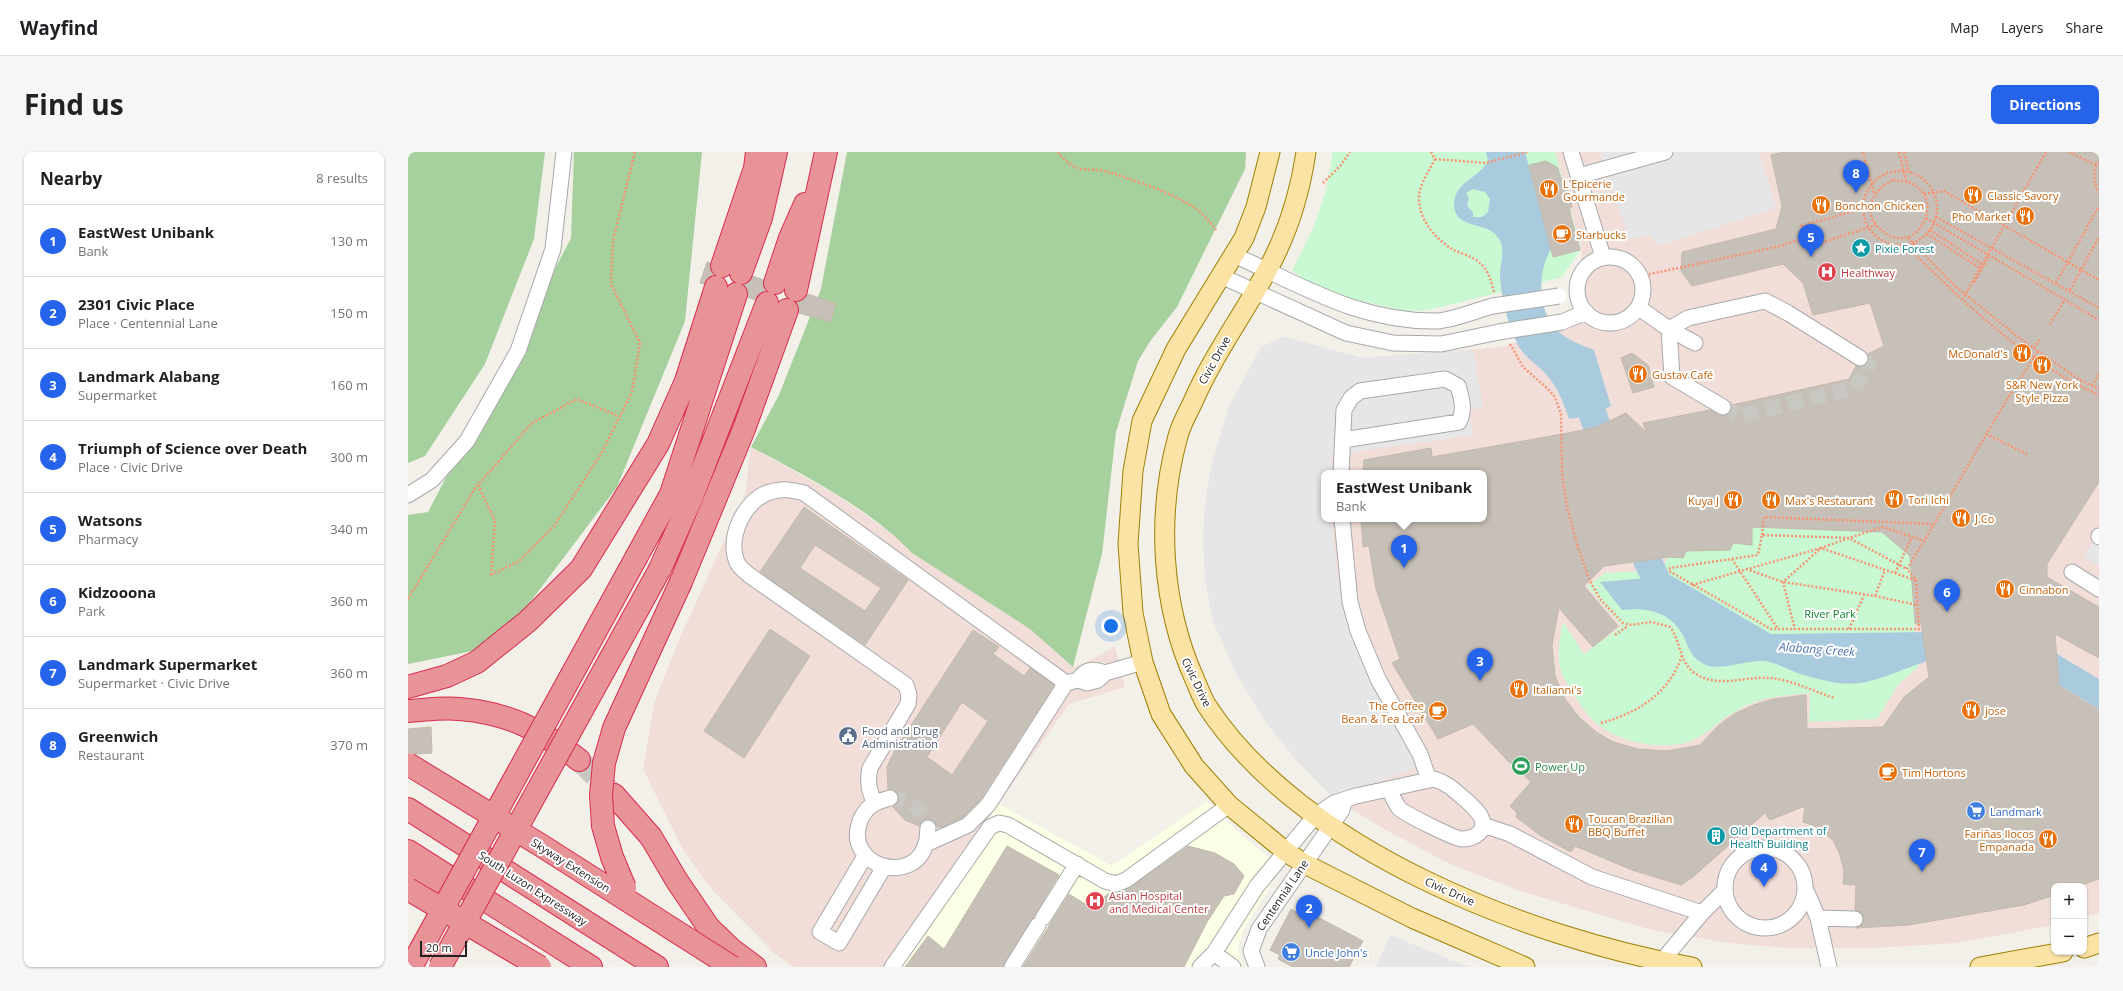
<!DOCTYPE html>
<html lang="en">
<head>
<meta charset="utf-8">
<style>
	body { margin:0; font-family:"Open Sans",sans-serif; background:#f6f6f6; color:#202124 }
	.controls { position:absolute; right:12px; bottom:12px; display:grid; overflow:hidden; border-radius:8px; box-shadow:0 1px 3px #0004 }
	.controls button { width:36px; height:36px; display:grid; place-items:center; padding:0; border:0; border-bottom:1px solid #e0e0e0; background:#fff; color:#202124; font:20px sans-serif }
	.scale { position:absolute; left:12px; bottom:10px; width:47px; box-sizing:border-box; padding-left:4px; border:2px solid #222; border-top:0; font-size:11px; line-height:14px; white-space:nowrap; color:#222; -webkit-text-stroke:3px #fff; paint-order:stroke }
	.you { position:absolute; left:703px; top:474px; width:14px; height:14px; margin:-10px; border:3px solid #fff; border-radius:50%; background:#1a73e8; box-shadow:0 0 0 6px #1a73e833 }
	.badge { display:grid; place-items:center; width:26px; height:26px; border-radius:50%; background:#2563eb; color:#fff; font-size:13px; font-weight:700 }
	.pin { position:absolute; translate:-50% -33px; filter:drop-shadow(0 1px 2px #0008) }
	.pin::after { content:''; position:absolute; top:21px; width:14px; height:12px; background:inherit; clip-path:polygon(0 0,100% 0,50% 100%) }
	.popup { position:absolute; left:913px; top:318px; width:166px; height:52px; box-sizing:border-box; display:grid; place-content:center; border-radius:8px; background:#fff; filter:drop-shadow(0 1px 3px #0005); font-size:13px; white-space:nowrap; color:#757577 }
	.popup b { font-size:15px; color:#202124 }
	.popup::after { content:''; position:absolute; left:50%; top:100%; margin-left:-8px; border:8px solid transparent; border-top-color:#fff }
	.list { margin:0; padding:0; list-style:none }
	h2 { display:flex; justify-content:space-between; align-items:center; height:52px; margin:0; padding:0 16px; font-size:17px }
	h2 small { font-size:13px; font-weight:400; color:#757577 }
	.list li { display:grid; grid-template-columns:26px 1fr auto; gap:12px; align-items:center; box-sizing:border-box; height:72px; padding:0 16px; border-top:1px solid #e0e0e0 }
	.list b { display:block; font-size:15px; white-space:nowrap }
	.list p { margin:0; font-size:13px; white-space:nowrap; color:#757577 }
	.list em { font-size:13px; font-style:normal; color:#757577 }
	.map { position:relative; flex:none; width:1691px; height:815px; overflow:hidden; border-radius:8px }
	header { display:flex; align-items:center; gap:24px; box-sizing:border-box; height:56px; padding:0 20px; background:#fff; border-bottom:1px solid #e0e0e0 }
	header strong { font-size:19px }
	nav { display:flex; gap:22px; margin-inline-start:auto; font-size:14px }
	.intro { display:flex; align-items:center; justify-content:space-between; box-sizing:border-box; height:96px; padding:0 24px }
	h1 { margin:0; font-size:28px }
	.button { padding:10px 18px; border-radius:8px; background:#2563eb; color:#fff; font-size:14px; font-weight:700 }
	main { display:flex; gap:24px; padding:0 24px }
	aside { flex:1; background:#fff; border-radius:8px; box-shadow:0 1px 3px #0004 }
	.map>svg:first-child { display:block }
</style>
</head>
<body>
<header>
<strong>Wayfind</strong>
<nav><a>Map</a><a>Layers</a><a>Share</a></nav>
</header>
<div class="intro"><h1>Find us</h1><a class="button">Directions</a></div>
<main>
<aside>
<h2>Nearby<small>8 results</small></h2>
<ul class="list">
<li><span class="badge">1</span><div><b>EastWest Unibank</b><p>Bank</p></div><em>130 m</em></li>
<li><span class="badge">2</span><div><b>2301 Civic Place</b><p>Place · Centennial Lane</p></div><em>150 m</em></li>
<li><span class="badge">3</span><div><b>Landmark Alabang</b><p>Supermarket</p></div><em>160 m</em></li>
<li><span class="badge">4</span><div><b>Triumph of Science over Death</b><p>Place · Civic Drive</p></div><em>300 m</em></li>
<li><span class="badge">5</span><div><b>Watsons</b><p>Pharmacy</p></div><em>340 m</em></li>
<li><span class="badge">6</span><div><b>Kidzooona</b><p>Park</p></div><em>360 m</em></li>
<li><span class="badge">7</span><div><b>Landmark Supermarket</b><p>Supermarket · Civic Drive</p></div><em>360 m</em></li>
<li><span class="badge">8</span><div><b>Greenwich</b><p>Restaurant</p></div><em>370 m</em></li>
</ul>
</aside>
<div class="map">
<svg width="1691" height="815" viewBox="0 0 1691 815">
	<rect width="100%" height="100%" fill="#f2f0e9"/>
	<path fill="#f1ded9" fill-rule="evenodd" d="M1147 0H1691V761L1676 765V734H1646V773L1548 791 1467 796H1379L1321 791 1244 778 1112 739 1040 711 976 677 925 646 890 610 857 569 830 525 805 469 797 426 795 381 799 337 807 301 821 255 853 195 876 185 955 206 1093 195 1175 170 1173 97ZM916 321H1076V367H916Z
		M343 295 427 342 490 386 504 401 622 477 665 515 678 511 707 494 717 535 661 552 475 815H386L367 802 304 738 274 696 235 617 246 551 270 490 337 342Z"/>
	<path fill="#fbffe5" d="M799 649 833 683 863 707 871 719 835 779 830 796 835 815H475L591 652 704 714Z"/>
	<path fill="#a6d09e" d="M0 0H137L126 87 77 212 17 304 0 311Z
		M166 0H294L277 169 209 335 89 494 0 512V363L20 360 163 86Z
		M439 0H838L837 17 769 155 743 188 730 209 708 280 694 402 665 515 622 477 504 401C464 358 396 323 343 295L371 243 413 137Z"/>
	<path fill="#c8f9d3" d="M925 0H1147L1173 97 1154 125 1021 158 997 159 944 147 898 128 884 119 907 72 918 38Z
		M1355 375 1474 380 1502 404 1510 515 1490 533 1469 567 1401 570 1402 541C1372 544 1352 544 1326 560 1307 571 1295 588 1272 592 1244 597 1204 588 1184 567 1177 560 1171 551 1166 542 1161 535 1154 524 1152 515 1149 501 1152 484 1155 470L1176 502 1214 474 1179 434 1197 421 1257 418V410L1261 405 1275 406 1278 399 1321 398 1325 391 1344 393V376Z"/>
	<path fill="#e6e6e6" d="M1192 0H1351L1368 56 1250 94 1243 83 1221 87Z
		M876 185 955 206 1065 198 1075 254 1061 260 1065 283 924 303V321H916V367H923L931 435 974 550 1013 614 925 646 890 610 857 569 830 525 805 469 797 426 795 381 799 337 807 301 821 255 853 195Z
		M1691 379V414L1676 405Z
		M982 783 1061 815H968Z"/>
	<path fill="#aacbde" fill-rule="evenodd" d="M1078 0H1117L1143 97C1129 121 1129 159 1150 179 1159 188 1174 193 1186 198L1203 254 1197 257 1198 261 1161 267C1155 250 1149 233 1135 219 1126 210 1114 203 1109 191 1099 171 1093 145 1092 123 1092 110 1098 99 1091 87 1081 68 1047 79 1046 53 1046 30 1070 27 1080 9ZM1065 37 1077 40 1082 47 1080 60 1074 65H1065V60L1059 54 1061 46 1058 41Z
		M1264 424 1363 482 1521 480 1524 508C1485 518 1462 539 1419 529 1409 527 1399 524 1390 521 1378 517 1368 510 1355 509 1339 508 1312 519 1298 513 1284 507 1281 497 1276 485 1263 460 1240 455 1214 458L1192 430Z
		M1649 502 1691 527V557L1651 533Z"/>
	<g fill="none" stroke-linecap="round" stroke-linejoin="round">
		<path stroke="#aacbde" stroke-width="28" d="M1173 226 1189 275
			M1239 408 1255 441 1273 453"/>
	</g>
	<path fill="#c7c0b8" stroke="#c3b9ab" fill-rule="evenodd" d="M1375 0H1691V330L1639 412V425L1691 455V506L1647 482 1651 534 1691 558V727L1671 734H1646V743L1616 753 1501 773 1448 776 1454 772 1456 767 1452 760 1447 758 1448 733 1435 732 1436 719 1432 703 1425 688 1407 674 1395 670 1397 654 1362 668 1357 661 1285 725 1273 733 1224 718 1167 694 1163 700 1133 684 1108 665 1109 661 1102 654 1123 630 1099 608 1065 572 1030 587 984 511 992 507 968 437 961 394 955 395 953 367H1076V321H955L956 308 1023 296 1024 305 1160 281 1189 275 1218 261 1239 281 1235 271 1302 258 1315 264 1323 260 1324 253 1441 227 1448 214 1452 215 1459 211 1460 202 1476 194 1462 151 1405 163 1395 131 1375 112 1284 134 1273 119 1274 100 1368 77 1374 54 1363 3ZM1344 375 1474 380 1502 404 1507 472 1513 471 1521 525 1496 545 1475 575 1399 577 1398 543 1365 547 1346 553 1326 562 1310 574 1292 593 1259 599 1230 597 1205 590 1188 580 1171 565 1157 547 1147 524 1144 493 1151 456 1185 495 1210 474 1176 434 1196 414 1261 405 1275 406 1278 399 1322 398 1325 391 1344 393Z
		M1138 9 1150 16 1153 27 1157 26 1164 55 1161 57 1172 98 1145 105 1121 13Z
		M299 110 302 111V117L305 123 299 126 296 132 292 131Z
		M345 124 355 128 357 139 351 142 347 148 340 145V139L336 133 341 130Z
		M400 142 428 152 422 170 391 161 389 150 397 147Z
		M1224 201 1240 213 1246 235 1225 241 1213 206Z
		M396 355 500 428 457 493 352 420ZM407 393 473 436 457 459 392 416Z
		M362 477 402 504 336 606 296 579Z
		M565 478 591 495 585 502 616 524 622 516 646 533 572 648 555 665 535 675H529L526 669 521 667 516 668 511 674 497 668 485 655 489 652 491 644 488 639 480 637 479 615 487 598ZM554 550 580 569 544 623 519 605Z
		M23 575 24 601 8 602 0 600V577Z
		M599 694 651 723 595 815H497L520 784 536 797Z
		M780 694 807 701 826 712 836 724 826 742 816 744 799 770 776 815H615L661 742 682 755 703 740H711L723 735Z
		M883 757 893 763 896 758 955 789 941 815H885L870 807 872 803 862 798Z"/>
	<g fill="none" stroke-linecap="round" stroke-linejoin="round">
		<path stroke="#c8c7c1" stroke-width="15" stroke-dasharray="15 8" stroke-linecap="butt" d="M1315 255 1332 264 1447 236 1461 212 1452 206
			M482 646C504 649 513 654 520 676"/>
		<path stroke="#c8c7c1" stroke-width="22" stroke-dasharray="22 11" stroke-linecap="butt" d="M171 608 205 642"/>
		<g stroke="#a9a9a9" stroke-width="17">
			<path id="minor" d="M1163 0 1195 105
				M1171 24 1257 0
				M826 103C895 134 951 170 1029 169 1046 168 1069 158 1085 154
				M1169 138a33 33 0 1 1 66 0a33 33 0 1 1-66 0Z
				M813 124 938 181 985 191 1033 192 1091 180
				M1231 156 1261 177 1287 191
				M1154 170 1178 160
				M1315 255 1264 225 1261 177 1280 166 1357 149 1380 161 1452 206
				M933 321 936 258 943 246 952 239 1037 227 1050 234C1054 247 1057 258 1051 270L935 288
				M0 343 24 328 59 289 110 199 145 97 156 0
				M934 367 942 450 950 479 970 527 1012 602 1021 628
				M1691 384V385
				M1664 420 1691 437
				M670 528C678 517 684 516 697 521
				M482 646C467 650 458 654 452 669 435 715 507 735 518 691 520 686 519 681 520 676
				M466 650C461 638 459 629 462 616L500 552 501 543 498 533 341 423C338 420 332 416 330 412 317 387 337 347 362 340 375 336 384 338 396 341L658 531
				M1075 673 1102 682 1184 725 1294 761
				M518 692 560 673 580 653 658 531 670 528 679 531 690 528 697 521 735 510
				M1317 736a40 40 0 1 1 80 0a40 40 0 1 1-80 0Z
				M457 704 412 780 431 791 476 715
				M1397 736 1410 766 1421 815
				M635 766 669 712
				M1410 766 1447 767
				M806 801 825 815
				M1253 810 1294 761 1317 738
				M484 815 582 675 591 671 600 673 697 729 708 732 718 728 821 653
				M604 815 630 773
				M792 815 806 801 849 734 907 664 926 651 948 644 1026 627C1040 631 1048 640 1059 649 1064 654 1070 659 1073 665 1080 679 1066 687 1054 687 1047 687 995 661 991 656 987 651 984 643 981 637
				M849 815 843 799 851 777 934 658 936 649"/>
		</g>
		<g stroke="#9d8002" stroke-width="21">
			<path id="major" d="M862 0 848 55 836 86 768 197 734 269 725 319 720 392 725 461 735 510 753 562 786 614 821 653 877 699 895 711 1004 766 1117 815
				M898 0C892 41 881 78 861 115 836 162 805 203 784 252 779 262 773 273 770 284 748 363 753 453 787 528 791 537 794 546 799 554 893 698 1121 786 1284 815
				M1676 796 1691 791
				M1572 815 1655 800"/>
		</g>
		<g stroke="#d92c4f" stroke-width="24">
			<path id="highway" d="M314 114 347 16 349 0
				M333 121 353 66 368 0
				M367 131 382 86 397 52
				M388 138 418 0
				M229 404 263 342 328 142
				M252 417 283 347 359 151
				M273 430 336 277 379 158
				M0 535 39 524 69 510 120 469 173 417 250 292 278 229 308 135
				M0 559C17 558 35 555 52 557 101 561 133 578 171 608
				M206 643 243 685 269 729 301 776 323 797 347 815
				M0 657 249 815
				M0 699 183 815
				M0 719 42 740"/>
		</g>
		<path stroke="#f89474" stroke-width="2.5" stroke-dasharray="2 2" stroke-linecap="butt" d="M650 0C670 26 680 13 704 21 728 29 764 41 784 54 794 60 801 69 808 78
			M1023 0 1027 7 1077 11 1120 0
			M1455 0 1466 41
			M1491 0 1498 28
			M1496 0 1501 20
			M1661 0 1688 13
			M1027 7C1022 17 1015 27 1012 38 1006 62 1026 87 1046 98 1054 102 1067 105 1073 112 1081 119 1083 130 1086 140
			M1691 10C1683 18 1686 32 1691 41
			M1455 56a37 37 0 1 1 74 0a37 37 0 1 1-74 0Z
			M1485 28C1550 29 1510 118 1469 74 1453 56 1468 36 1485 28Z
			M915 31 933 13 942 0
			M1516 42 1536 39 1691 128
			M1528 65 1691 156
			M1518 66 1691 168
			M1522 78 1574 112
			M1519 82 1572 116
			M1394 86 1393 74 1463 54
			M1500 86 1547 134 1614 188 1672 228 1691 237
			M1498 94C1556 150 1617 210 1691 243
			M1233 124 1372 94 1394 87 1397 96 1468 73
			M1566 130 1581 105
			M1648 131 1691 54
			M1662 138 1691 85
			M1554 148 1638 0
			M1642 172 1657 147
			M1102 192 1115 215 1139 236 1147 245 1153 262 1154 322 1159 354 1169 392 1181 427 1192 447 1215 471 1221 473 1244 470 1262 475C1272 488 1272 509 1284 519 1307 538 1335 524 1362 526 1384 528 1405 539 1426 546
			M1626 196 1632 187
			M1684 234 1691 222
			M1578 282 1621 303
			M1354 383 1356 365 1526 372
			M1517 389 1475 375 1441 386 1354 383 1350 403 1262 416 1261 419 1363 477H1511L1508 428 1499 417C1544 344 1583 269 1631 198
			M1324 407 1370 477
			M1338 417 1375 430 1467 444 1509 453
			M1487 421 1504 385
			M83 423 111 409 146 374 193 302 224 240 232 191 203 132 205 88 227 0
			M83 423 87 369 70 333 124 271 169 247 211 264
			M1284 433 1413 396 1507 428
			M1467 444 1477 418
			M0 447 69 333
			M1441 477 1456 443
			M1387 478 1375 430 1413 396 1441 386 1499 417
			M1207 483 1220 474
			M1193 571C1230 561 1262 541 1274 503"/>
		<use href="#minor" stroke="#fff" stroke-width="15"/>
		<use href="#major" stroke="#fbe2a5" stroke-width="19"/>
		<use href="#highway" stroke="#e79397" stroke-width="22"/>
		<g stroke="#a9a9a9" stroke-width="17" stroke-linecap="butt">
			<path id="minor-bridge" d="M1085 154 1151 144
				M1091 180 1154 170"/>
		</g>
		<g stroke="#d92c4f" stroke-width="24" stroke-linecap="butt">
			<path id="highway-bridge" d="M0 612 134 694 324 815
				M217 736 204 705 195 674 193 643 196 611 206 576 273 430
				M0 737 132 815
				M3 815 229 404
				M32 815 252 417"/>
		</g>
		<use href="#minor-bridge" stroke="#fff" stroke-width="15"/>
		<use href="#highway-bridge" stroke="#e79397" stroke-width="22"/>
	</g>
	<defs>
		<g id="restaurant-disc" transform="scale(1)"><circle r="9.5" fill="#e8710a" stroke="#fff"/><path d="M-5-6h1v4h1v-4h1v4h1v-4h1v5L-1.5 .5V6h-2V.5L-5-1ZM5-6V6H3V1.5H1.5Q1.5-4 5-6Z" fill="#fff"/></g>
		<g id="cafe-disc" transform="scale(1)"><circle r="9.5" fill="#e8710a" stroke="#fff"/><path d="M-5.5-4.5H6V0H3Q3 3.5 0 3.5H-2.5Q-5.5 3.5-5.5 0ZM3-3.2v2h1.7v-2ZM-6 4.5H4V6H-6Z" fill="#fff"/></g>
		<g id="sight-disc" transform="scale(1)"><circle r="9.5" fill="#0f9aa8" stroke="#fff"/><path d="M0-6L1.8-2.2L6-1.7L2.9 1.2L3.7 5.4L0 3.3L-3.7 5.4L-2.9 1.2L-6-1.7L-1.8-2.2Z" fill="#fff"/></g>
		<g id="hospital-disc" transform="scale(1)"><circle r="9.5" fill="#e0444e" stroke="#fff"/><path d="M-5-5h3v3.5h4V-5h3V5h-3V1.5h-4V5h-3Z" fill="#fff"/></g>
		<g id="civic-disc" transform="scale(1)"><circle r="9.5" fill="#5c6f8a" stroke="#fff"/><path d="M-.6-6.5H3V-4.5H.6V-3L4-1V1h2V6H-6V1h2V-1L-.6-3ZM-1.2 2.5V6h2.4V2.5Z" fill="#fff"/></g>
		<g id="stadium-disc" transform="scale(1)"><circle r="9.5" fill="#2e9e5b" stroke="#fff"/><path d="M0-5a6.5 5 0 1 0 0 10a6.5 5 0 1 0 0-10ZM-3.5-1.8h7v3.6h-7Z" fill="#fff"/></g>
		<g id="supermarket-disc" transform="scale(1)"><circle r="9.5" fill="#3f7fe0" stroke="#fff"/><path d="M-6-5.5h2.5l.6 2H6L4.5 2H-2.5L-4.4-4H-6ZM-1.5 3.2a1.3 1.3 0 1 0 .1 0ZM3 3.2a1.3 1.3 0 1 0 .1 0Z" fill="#fff"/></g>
		<g id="building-disc" transform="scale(1)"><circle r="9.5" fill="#0f9aa8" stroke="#fff"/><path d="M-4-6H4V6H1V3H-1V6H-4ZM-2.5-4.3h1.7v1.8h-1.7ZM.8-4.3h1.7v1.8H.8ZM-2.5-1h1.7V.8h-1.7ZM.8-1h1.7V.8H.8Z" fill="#fff"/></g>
	</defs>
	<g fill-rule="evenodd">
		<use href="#restaurant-disc" x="1141" y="37"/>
		<use href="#restaurant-disc" x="1565" y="43"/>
		<use href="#restaurant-disc" x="1413" y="53"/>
		<use href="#restaurant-disc" x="1617" y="64"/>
		<use href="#cafe-disc" x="1154" y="82"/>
		<use href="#sight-disc" x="1453" y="96"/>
		<use href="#hospital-disc" x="1419" y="120"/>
		<use href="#restaurant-disc" x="1614" y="201"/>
		<use href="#restaurant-disc" x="1634" y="213"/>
		<use href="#restaurant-disc" x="1230" y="222"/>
		<use href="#restaurant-disc" x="1486" y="347"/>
		<use href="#restaurant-disc" x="1325" y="348"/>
		<use href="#restaurant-disc" x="1363" y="348"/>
		<use href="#restaurant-disc" x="1553" y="366"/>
		<use href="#restaurant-disc" x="1597" y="437"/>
		<use href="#restaurant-disc" x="1111" y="537"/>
		<use href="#restaurant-disc" x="1563" y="558"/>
		<use href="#cafe-disc" x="1030" y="559"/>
		<use href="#civic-disc" x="440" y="584"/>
		<use href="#stadium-disc" x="1113" y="614"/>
		<use href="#cafe-disc" x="1480" y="620"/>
		<use href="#supermarket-disc" x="1568" y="659"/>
		<use href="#restaurant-disc" x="1166" y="672"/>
		<use href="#building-disc" x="1308" y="684"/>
		<use href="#restaurant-disc" x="1640" y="687"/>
		<use href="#hospital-disc" x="687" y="749"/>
		<use href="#supermarket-disc" x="883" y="800"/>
	</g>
	<g text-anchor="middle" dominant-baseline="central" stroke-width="4" stroke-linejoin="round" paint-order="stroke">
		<g font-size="11" fill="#c56008" stroke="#fff" text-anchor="start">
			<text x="1155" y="31">L'Epicerie<tspan x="1155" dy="13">Gourmande</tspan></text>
			<text x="1579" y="43">Classic Savory</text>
			<text x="1427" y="53">Bonchon Chicken</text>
			<text x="1603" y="64" text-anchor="end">Pho Market</text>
			<text x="1168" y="82">Starbucks</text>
			<text x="1600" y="201" text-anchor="end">McDonald's</text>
			<text x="1244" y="222">Gustav Café</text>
			<text x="1634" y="232" text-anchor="middle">S&amp;R New York<tspan x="1634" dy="13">Style Pizza</tspan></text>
			<text x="1500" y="347">Tori Ichi</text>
			<text x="1311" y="348" text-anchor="end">Kuya J</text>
			<text x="1377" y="348">Max's Restaurant</text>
			<text x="1567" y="366">J.Co</text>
			<text x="1611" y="437">Cinnabon</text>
			<text x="1125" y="537">Italianni's</text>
			<text x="1016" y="553" text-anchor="end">The Coffee<tspan x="1016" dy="13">Bean &amp; Tea Leaf</tspan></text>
			<text x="1577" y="558">jose</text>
			<text x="1494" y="620">Tim Hortons</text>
			<text x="1180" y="666">Toucan Brazilian<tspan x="1180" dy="13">BBQ Buffet</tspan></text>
			<text x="1626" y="681" text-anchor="end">Fariñas Ilocos<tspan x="1626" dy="13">Empanada</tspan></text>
		</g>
		<g font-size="11" fill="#0d838f" stroke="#fff" text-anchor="start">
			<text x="1467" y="96">Pixie Forest</text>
			<text x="1322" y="678">Old Department of<tspan x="1322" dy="13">Health Building</tspan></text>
		</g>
		<g font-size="11" fill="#be3a42" stroke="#fff" text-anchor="start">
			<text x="1433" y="120">Healthway</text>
			<text x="701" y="743">Asian Hospital<tspan x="701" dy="13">and Medical Center</tspan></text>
		</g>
		<g font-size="11" fill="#222" stroke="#fff">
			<text transform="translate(806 208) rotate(-61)">Civic Drive</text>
			<text transform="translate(789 530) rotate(64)">Civic Drive</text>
			<text transform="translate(163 713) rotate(32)">Skyway Extension</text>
			<text transform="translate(125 736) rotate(33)">South Luzon Expressway</text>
			<text transform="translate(1042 739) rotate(24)">Civic Drive</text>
			<text transform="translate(874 743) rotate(-56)">Centennial Lane</text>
		</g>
		<g font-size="11" fill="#0e8228" stroke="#fff">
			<text x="1422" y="461">River Park</text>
		</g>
		<g font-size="11" fill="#4e5e75" stroke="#fff" text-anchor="start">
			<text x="454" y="578">Food and Drug<tspan x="454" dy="13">Administration</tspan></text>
		</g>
		<g font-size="11" fill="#27864d" stroke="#fff" text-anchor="start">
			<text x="1127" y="614">Power Up</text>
		</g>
		<g font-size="11" fill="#366cbe" stroke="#fff" text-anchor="start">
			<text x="1582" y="659">Landmark</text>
			<text x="897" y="800">Uncle John's</text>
		</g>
		<g font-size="12" font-style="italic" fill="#4e72b1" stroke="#fff">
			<text transform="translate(1409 497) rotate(4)">Alabang Creek</text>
		</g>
	</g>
</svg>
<div class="controls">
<button>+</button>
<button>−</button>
</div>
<div class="scale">20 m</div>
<div class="you"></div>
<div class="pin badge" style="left:996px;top:416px">1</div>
<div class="popup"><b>EastWest Unibank</b>Bank</div>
<div class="pin badge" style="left:901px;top:776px">2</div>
<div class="pin badge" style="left:1072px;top:529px">3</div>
<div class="pin badge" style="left:1356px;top:735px">4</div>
<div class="pin badge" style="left:1403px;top:105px">5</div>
<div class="pin badge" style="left:1539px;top:460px">6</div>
<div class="pin badge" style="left:1514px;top:720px">7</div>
<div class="pin badge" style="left:1448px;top:41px">8</div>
</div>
</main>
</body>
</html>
